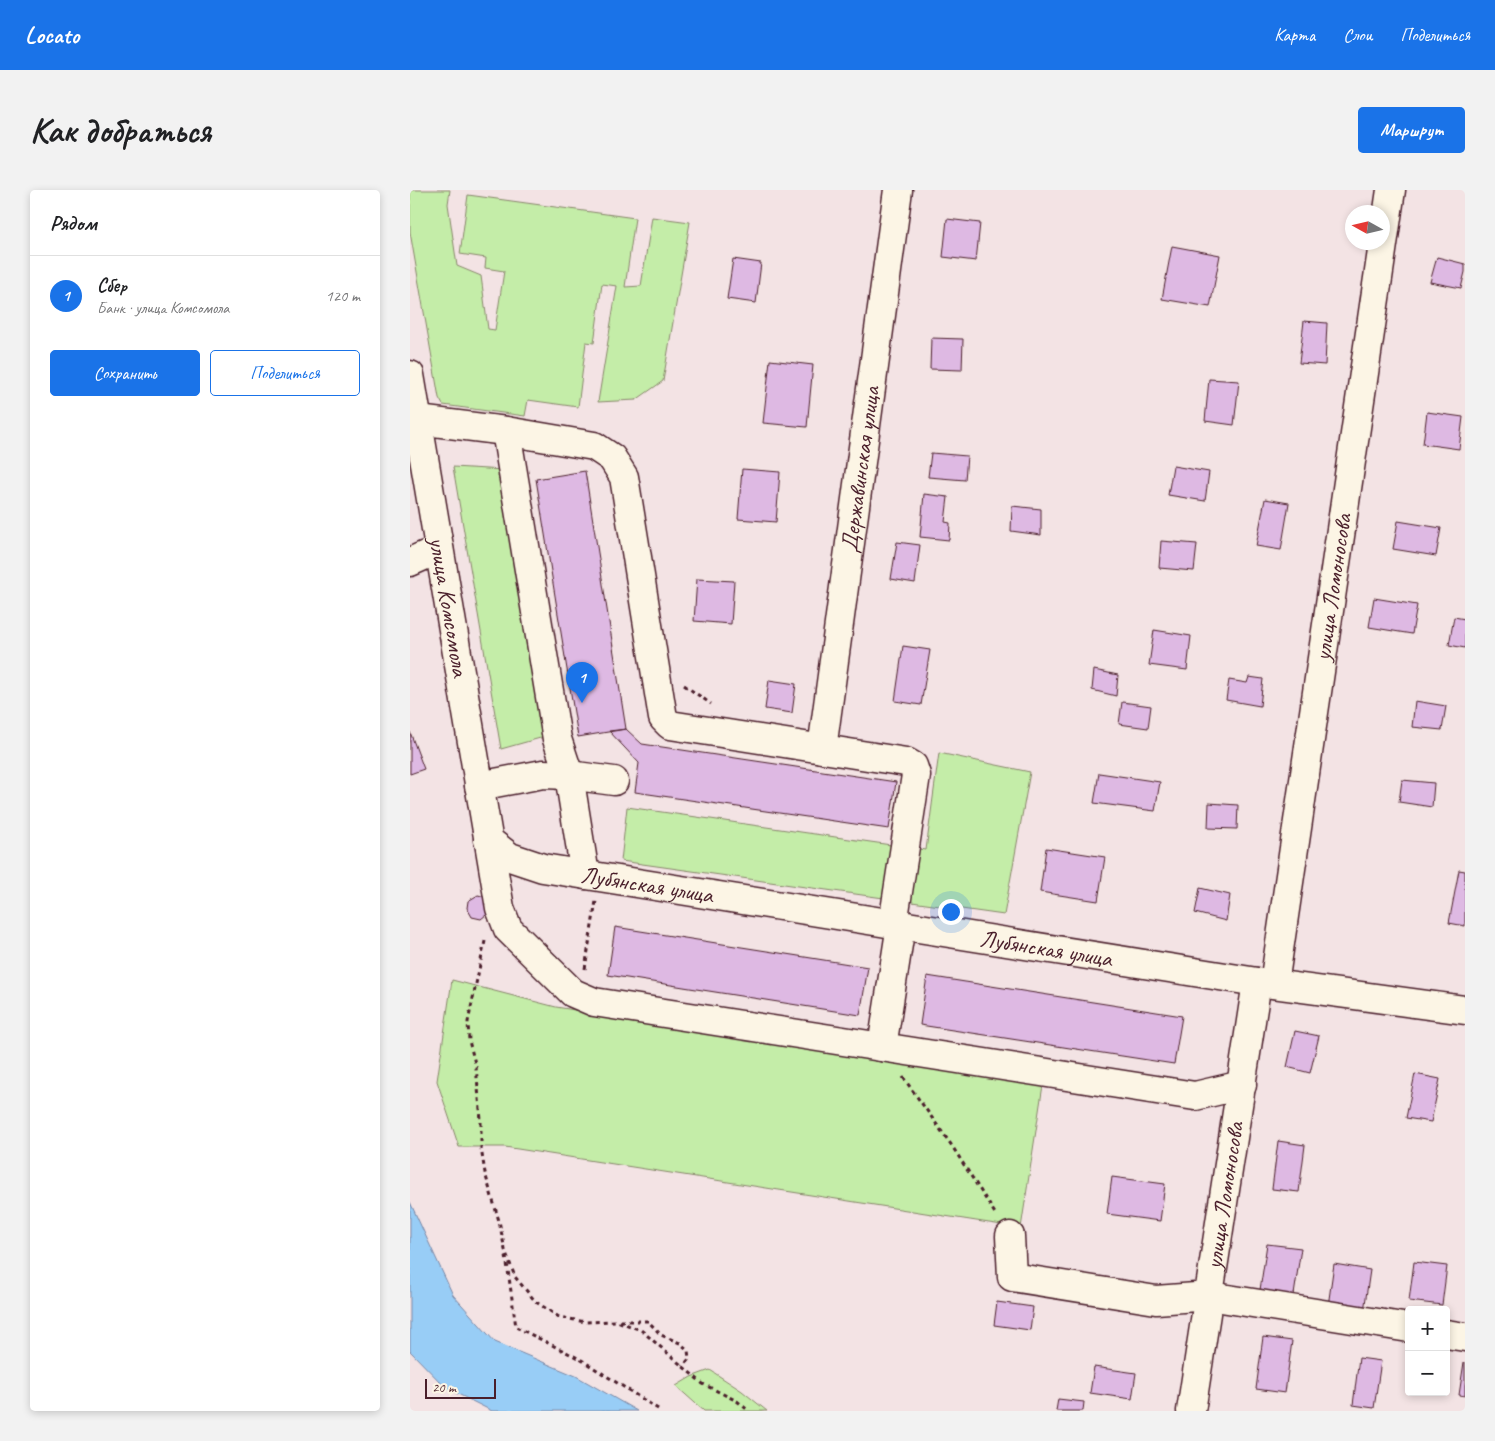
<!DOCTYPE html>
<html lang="ru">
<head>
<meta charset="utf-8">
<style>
	body { margin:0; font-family:Caveat,sans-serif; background:#f2f2f2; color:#202124 }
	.controls { position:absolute; right:15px; bottom:15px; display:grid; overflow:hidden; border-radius:5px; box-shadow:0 2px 8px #0003 }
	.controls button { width:45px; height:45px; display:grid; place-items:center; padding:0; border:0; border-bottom:1px solid #e0e0e0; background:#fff; color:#202124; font:25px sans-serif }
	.compass { position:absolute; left:935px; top:15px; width:45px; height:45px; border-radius:50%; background:#fff; box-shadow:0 2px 8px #0003; rotate:278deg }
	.scale { position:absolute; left:15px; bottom:12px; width:71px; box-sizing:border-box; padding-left:5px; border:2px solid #4a1f2b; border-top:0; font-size:14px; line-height:18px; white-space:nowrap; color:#4a1f2b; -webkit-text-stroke:4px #fcf5e5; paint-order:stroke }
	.you { position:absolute; left:540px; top:721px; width:18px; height:18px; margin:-12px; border:4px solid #fff; border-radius:50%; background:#1a73e8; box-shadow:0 0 0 8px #1a73e833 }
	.badge { display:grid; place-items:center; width:32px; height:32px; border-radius:50%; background:#1a73e8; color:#fff; font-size:16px; font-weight:700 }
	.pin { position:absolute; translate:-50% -41px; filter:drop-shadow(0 1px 2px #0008) }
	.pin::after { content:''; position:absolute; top:26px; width:18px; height:15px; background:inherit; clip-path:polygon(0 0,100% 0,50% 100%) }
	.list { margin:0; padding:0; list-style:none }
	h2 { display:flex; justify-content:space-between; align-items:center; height:65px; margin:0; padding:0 20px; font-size:21px }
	h2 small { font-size:16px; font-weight:400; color:#757577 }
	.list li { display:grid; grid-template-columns:32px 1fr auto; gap:15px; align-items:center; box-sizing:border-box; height:80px; padding:0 20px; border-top:1px solid #e0e0e0 }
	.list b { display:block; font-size:19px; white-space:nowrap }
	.list p { margin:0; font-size:16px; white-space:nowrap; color:#757577 }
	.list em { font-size:16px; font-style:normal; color:#757577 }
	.actions { display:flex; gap:10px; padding:15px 20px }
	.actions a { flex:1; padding:11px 0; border:1px solid #1a73e8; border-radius:5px; text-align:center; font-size:18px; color:#1a73e8 }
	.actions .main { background:#1a73e8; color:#fff }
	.map { position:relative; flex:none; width:1055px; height:1221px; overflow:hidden; border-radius:5px }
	header { display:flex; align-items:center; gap:30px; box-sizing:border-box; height:70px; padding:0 25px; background:#1a73e8; color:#fff }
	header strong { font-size:24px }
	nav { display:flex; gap:28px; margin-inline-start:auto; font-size:18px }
	.intro { display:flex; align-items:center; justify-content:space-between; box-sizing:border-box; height:120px; padding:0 30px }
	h1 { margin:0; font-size:35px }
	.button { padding:12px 22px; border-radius:5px; background:#1a73e8; color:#fff; font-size:18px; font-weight:700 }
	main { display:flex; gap:30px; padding:0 30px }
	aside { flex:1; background:#fff; border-radius:5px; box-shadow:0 2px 8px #0003 }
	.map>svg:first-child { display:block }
</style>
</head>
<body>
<header>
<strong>Locato</strong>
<nav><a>Карта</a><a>Слои</a><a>Поделиться</a></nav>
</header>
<div class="intro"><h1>Как добраться</h1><a class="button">Маршрут</a></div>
<main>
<aside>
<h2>Рядом<small></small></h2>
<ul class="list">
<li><span class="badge">1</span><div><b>Сбер</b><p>Банк · улица Комсомола</p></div><em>120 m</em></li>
</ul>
<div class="actions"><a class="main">Сохранить</a><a>Поделиться</a></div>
</aside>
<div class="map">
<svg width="1055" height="1221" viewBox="0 0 1055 1221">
	<rect width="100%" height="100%" fill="#f3e3e4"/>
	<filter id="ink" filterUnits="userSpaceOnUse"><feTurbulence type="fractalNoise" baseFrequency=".02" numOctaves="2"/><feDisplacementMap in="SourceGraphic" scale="10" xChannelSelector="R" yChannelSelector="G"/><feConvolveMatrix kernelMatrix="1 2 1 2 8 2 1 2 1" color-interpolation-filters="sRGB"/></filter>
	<g filter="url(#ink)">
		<path fill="#c4eda8" stroke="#87866a" d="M0 0H40L38 14 47 76 71 86 78 139 85 140 94 81 75 78 76 68 50 64 58 5 225 28 215 97 231 96 242 27 280 32 253 191 226 210 188 212 207 96 192 94 184 153 176 152 168 217 118 210 115 226 33 215 29 208 0 42Z
			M43 277 94 280 141 545 91 559Z
			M529 563 620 582 594 725 211 671 217 617 516 660Z
			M42 790 146 817 633 895 611 1038 95 957H49L27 891Z
			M300 1180 332 1201 357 1221H294L266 1196 281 1187Z"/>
		<path fill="#98cdf6" stroke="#7987a5" d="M0 1012 43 1105 85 1152 166 1186 227 1221H82L36 1198 0 1161Z"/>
		<path fill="#deb9e3" stroke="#4a1f2b" d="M537 29 570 33 566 71 533 67Z
			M762 56 810 65 800 117 752 109Z
			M1027 67 1055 74V82L1051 98 1020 92Z
			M323 69 351 73 346 113 317 109Z
			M894 131 917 133 915 175 889 173Z
			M521 148 553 149 552 180 520 179Z
			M360 170 403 175 397 237 353 233Z
			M799 189 829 191 824 235 795 231Z
			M1017 222 1053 227 1049 259 1013 254Z
			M521 263 557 266 555 290 518 287Z
			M763 276 799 282 795 311 758 305Z
			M332 279 370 282 366 332 328 329Z
			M175 281 216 539 168 547 126 289Z
			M514 304 538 307 535 332 540 333 539 350 510 347Z
			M855 309 879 313 871 360 846 356Z
			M602 316 631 319V345L601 341Z
			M988 331 1031 338 1026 366 983 359Z
			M751 351 787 354 784 381 749 378Z
			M487 352 510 355 505 393 481 389Z
			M287 389 324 391 321 434 284 431Z
			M964 408 1007 415 1002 444 959 437Z
			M1044 427 1055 429V458L1039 455Z
			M744 440 781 446 777 480 739 475Z
			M493 456 520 460 511 515 485 511Z
			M684 480 708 485 706 506 682 500Z
			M839 487 853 489 850 516 816 510 819 490 837 493Z
			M359 490 386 494 382 523 355 519Z
			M1005 511 1036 516 1032 540 1002 537Z
			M712 512 741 516 738 538 709 534Z
			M216 539 232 554 486 592 479 639 225 602 229 573 199 541Z
			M0 542 14 579 0 584Z
			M689 583 750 592 745 621 684 613Z
			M992 590 1024 593 1022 617 989 612Z
			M799 613 828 615 827 639 798 638Z
			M636 658 695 667 688 711 630 702Z
			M1049 680 1055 681V736L1039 733Z
			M790 698 820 705 816 731 785 723Z
			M68 705 76 707 81 721 71 729 62 727 57 718 58 711Z
			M205 737 458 777 450 825 198 785Z
			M517 786 772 826 764 874 510 835Z
			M885 841 909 846 900 883 877 877Z
			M1005 884 1030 889 1021 932 996 928Z
			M868 951 895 955 889 1002 862 999Z
			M702 987 755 994 750 1031 697 1024Z
			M857 1054 891 1058 884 1105 850 1100Z
			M1004 1072 1037 1076 1032 1115 999 1111Z
			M924 1074 960 1080 954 1121 918 1116Z
			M587 1112 623 1117 620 1140 584 1135Z
			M853 1147 882 1151 875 1203 846 1199Z
			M949 1168 971 1171 964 1218 943 1215Z
			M1054 1172H1055V1206L1049 1205Z
			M684 1177 726 1183 722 1209 680 1203Z
			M648 1209 674 1212 673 1221H646Z"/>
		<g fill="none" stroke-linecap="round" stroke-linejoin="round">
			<g stroke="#4a1f2b" stroke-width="31">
				<g id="minor">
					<path id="s1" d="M0 185 90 718 98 739 163 803 184 812 785 906 832 895"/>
					<path d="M8 230 96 241 184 256 202 268 214 287 253 528 260 535 496 572 503 576 506 585 483 734"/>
					<path d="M96 241 147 549 159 585 175 685"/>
					<path d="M0 372 29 359"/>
					<path id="s2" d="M412 559 488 0"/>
					<path d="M69 596 133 584 159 585 204 591"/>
					<path id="s3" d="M78 650 100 667 133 678 847 792 1055 820"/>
					<path id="s4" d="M864 794 981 0"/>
					<path d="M472 857 491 735"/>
					<path d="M600 1046 602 1087 746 1110 799 1106 999 1138"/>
					<path d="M1036 1144 1055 1147"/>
					<path id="s5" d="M781 1221 847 792"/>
				</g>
			</g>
			<path stroke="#4a1f2b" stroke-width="3" stroke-dasharray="4 4" stroke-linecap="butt" d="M274 495 301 514
				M75 751 58 832 59 851 66 877 71 930V958L75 983 89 1031 95 1060 105 1087 126 1112 149 1127 175 1132 207 1131 231 1140 293 1194 327 1211 339 1221
				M175 779 186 711
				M493 887 542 956 586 1025
				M96 1066 106 1137 170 1169 251 1221
				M210 1131H238L251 1145 270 1153 278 1160 279 1169 273 1176"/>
			<use href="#minor" stroke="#fcf5e5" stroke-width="28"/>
		</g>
	</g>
	<g text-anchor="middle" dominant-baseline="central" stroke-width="4.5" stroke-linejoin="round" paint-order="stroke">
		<g font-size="24" fill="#4a1f2b" stroke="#fcf5e5">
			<text stroke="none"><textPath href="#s2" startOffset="282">Державинская улица</textPath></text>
			<text stroke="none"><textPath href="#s4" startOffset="401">улица Ломоносова</textPath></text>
			<text stroke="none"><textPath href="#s1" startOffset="235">улица Комсомола</textPath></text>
			<text stroke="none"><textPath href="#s3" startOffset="168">Лубянская улица</textPath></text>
			<text stroke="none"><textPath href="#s3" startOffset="572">Лубянская улица</textPath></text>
			<text stroke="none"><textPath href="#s5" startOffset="218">улица Ломоносова</textPath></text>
		</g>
	</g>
</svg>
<div class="controls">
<button>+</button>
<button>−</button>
</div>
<svg class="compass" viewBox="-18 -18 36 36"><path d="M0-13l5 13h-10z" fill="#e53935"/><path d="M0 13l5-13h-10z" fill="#757577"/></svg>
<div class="scale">20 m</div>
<div class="you"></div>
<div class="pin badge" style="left:172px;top:513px">1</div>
</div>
</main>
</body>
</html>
